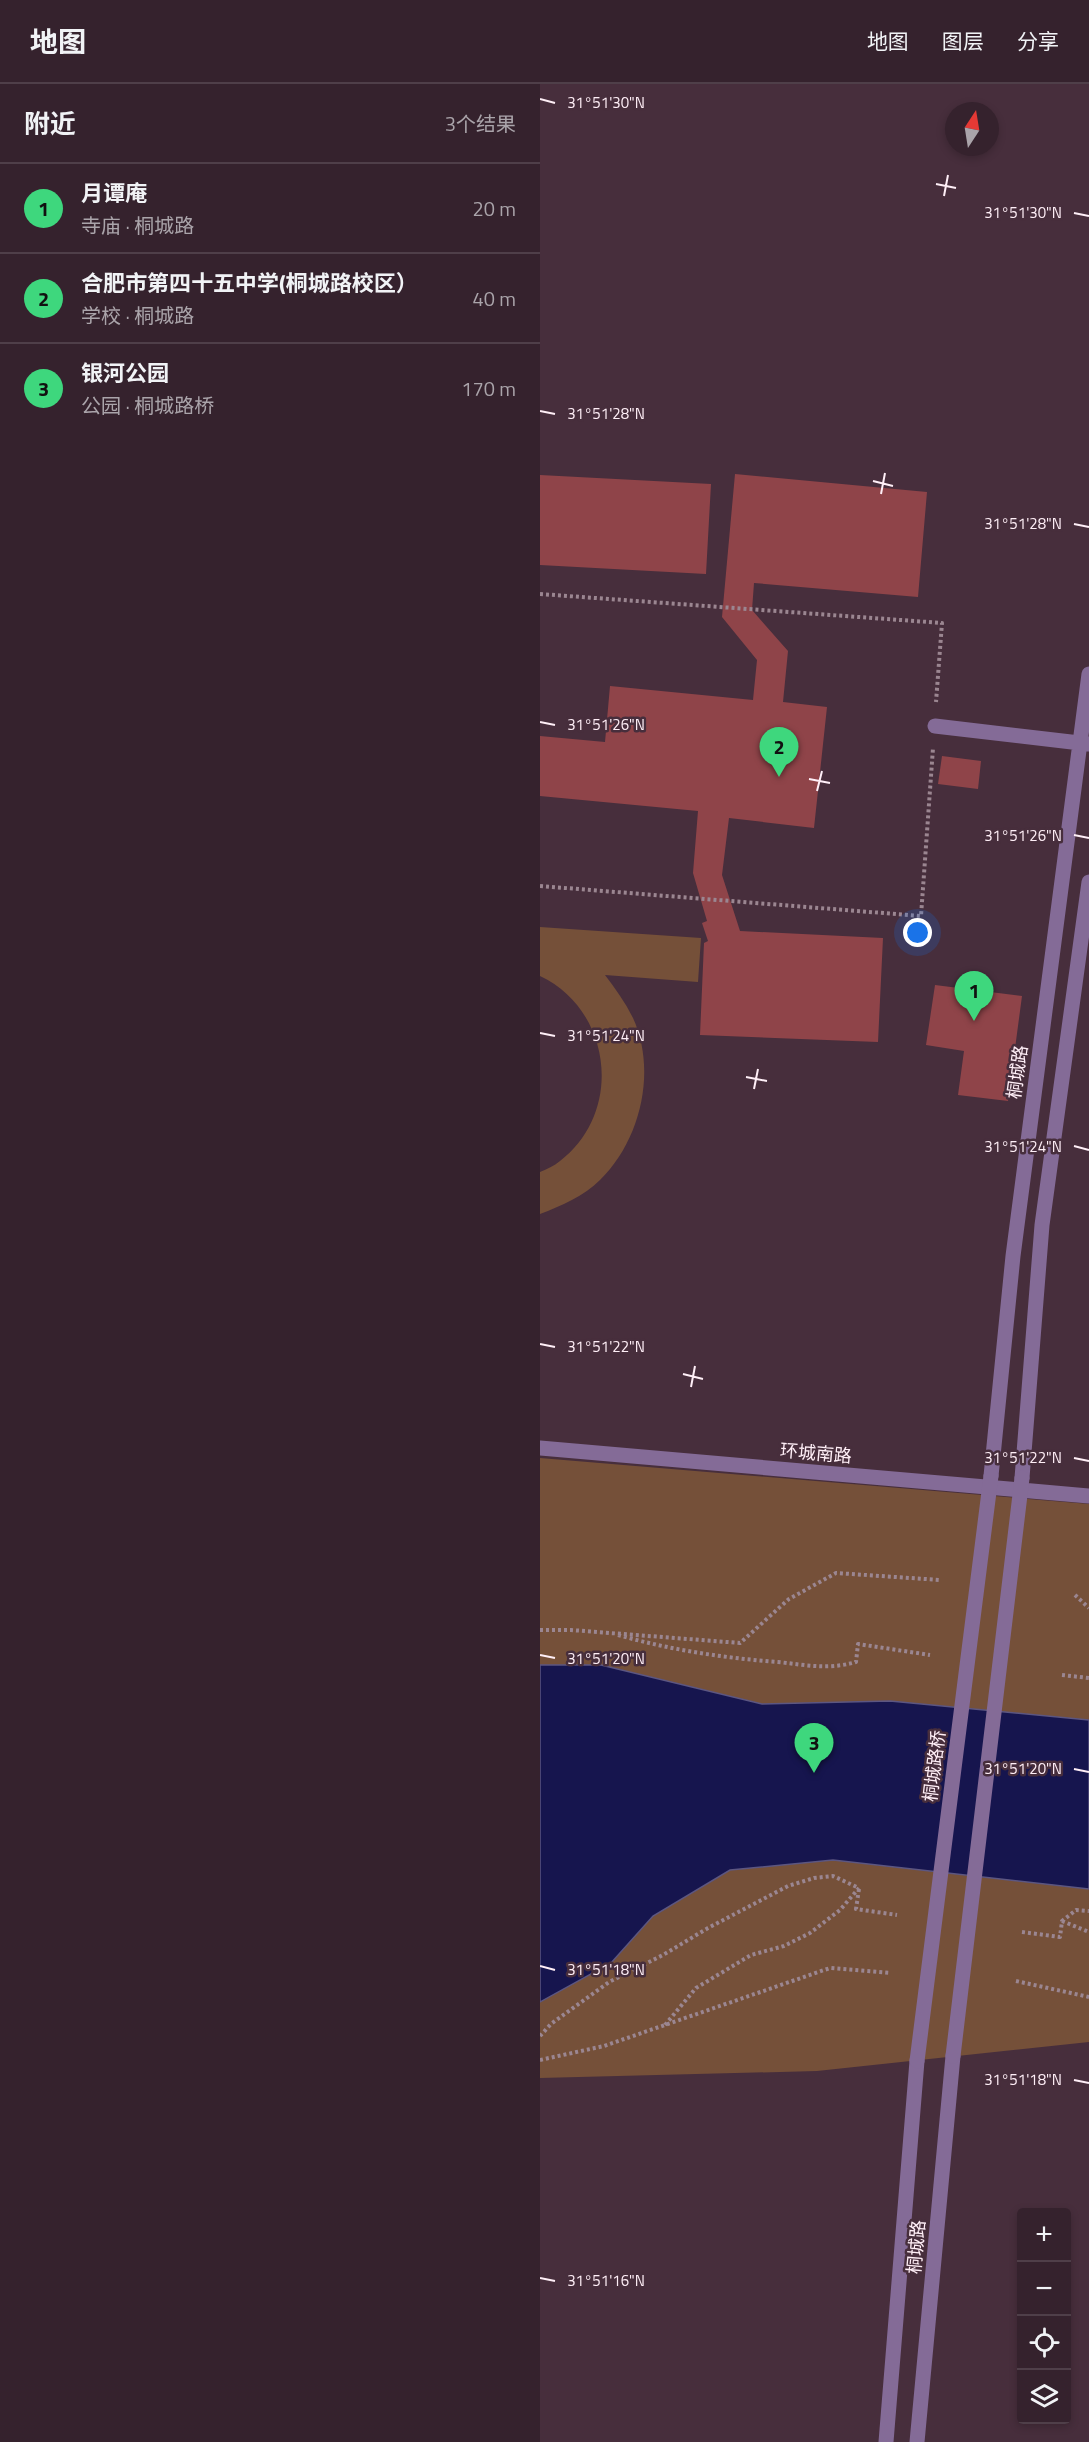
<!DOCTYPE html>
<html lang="zh">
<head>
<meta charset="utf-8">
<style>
	body { margin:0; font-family:"Titillium Web","Noto Sans SC",sans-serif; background:#3d2a35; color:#f1f3f6 }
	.controls { position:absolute; right:18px; bottom:18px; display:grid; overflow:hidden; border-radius:6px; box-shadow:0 3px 9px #0003 }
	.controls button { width:54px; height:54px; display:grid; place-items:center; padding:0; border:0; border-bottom:2px solid #4f3f49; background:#35222d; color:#f1f3f6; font:30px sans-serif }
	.compass { position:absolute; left:405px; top:18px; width:54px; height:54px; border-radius:50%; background:#35222d; box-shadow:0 3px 9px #0003; rotate:12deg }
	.you { position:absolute; left:378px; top:849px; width:21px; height:21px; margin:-15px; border:4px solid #fff; border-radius:50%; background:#1a73e8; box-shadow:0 0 0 9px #1a73e833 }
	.badge { display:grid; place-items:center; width:39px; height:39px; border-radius:50%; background:#3ed77d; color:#111; font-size:20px; font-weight:700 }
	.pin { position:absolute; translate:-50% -50px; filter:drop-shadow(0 2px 3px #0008) }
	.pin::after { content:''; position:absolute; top:32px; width:21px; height:18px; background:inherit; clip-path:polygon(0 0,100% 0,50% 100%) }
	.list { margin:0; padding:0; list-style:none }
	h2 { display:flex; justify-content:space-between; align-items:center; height:78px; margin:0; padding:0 24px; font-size:26px }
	h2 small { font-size:20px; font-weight:400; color:#aaa4aa }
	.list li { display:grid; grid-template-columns:39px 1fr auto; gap:18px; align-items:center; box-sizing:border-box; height:90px; padding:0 24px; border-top:2px solid #4f3f49 }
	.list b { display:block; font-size:22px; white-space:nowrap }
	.list p { margin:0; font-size:20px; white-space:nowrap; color:#aaa4aa }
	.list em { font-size:20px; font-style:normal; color:#aaa4aa }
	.icon { flex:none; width:33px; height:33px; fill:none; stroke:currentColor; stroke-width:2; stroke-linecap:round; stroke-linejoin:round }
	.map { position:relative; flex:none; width:549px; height:2358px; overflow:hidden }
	header { display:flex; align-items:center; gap:36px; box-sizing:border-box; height:84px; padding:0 30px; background:#35222d; border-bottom:2px solid #4f3f49 }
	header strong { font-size:28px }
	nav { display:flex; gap:33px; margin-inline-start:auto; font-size:21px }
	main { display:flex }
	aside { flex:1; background:#35222d }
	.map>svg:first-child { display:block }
</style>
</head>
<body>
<header>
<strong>地图</strong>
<nav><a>地图</a><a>图层</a><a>分享</a></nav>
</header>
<main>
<aside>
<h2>附近<small>3个结果</small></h2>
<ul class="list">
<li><span class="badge">1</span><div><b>月谭庵</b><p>寺庙 · 桐城路</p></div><em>20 m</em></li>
<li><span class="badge">2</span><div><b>合肥市第四十五中学(桐城路校区）</b><p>学校 · 桐城路</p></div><em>40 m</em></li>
<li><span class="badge">3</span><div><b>银河公园</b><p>公园 · 桐城路桥</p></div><em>170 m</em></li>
</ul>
</aside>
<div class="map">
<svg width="549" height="2358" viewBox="0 0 549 2358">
	<rect width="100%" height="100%" fill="#472e3c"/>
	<path fill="#755039" d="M0 843 161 854 158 898 65 891C75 904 85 918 93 934 117 986 101 1056 60 1096 44 1112 21 1122 0 1130V1088C7 1085 14 1082 20 1077 84 1028 72 926 0 892Z
		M0 1374 549 1420V1958L277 1987 0 1994Z"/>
	<path fill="#16154e" stroke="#5c5681" stroke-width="1.5" d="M0 1581H61L222 1620 350 1617 549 1636V1805L293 1776 190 1786 113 1832 71 1879 0 1918Z"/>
	<path fill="#8f4449" d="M195 390 387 408 378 513 214 499 212 526 248 567 243 618 287 623 274 744 189 734 182 791 200 847 343 854 338 958 160 951 164 859 168 857 162 839 167 837 153 789 158 727 0 712V652L65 658 70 602 213 616 217 576 182 533Z
		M0 391 171 400 166 490 0 481Z
		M402 672 441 677 438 705 398 700Z
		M395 901 482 912 468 1017 418 1011 424 967 386 961Z"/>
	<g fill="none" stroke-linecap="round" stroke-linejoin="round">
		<path stroke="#9b8691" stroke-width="4" stroke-dasharray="3 3" stroke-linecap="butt" d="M0 510 402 539 396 618
			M0 802 381 832 393 664
			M535 1511 549 1524
			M0 1546H31L200 1559 249 1515 296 1489 400 1496
			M78 1551C131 1566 184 1574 238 1578 266 1581 288 1586 316 1578L318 1560 390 1571
			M522 1591 549 1594
			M319 1805 316 1825 357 1831
			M522 1837 549 1848
			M482 1848 520 1853 522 1837 536 1826 549 1827
			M476 1897 549 1913
			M125 1941 156 1904 211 1871 244 1862 270 1849 300 1826 319 1804
			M0 1952 11 1940 69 1898 123 1871 168 1844 248 1802 274 1794 293 1792 319 1804
			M0 1976 64 1962 290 1884 351 1889"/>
		<path stroke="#846b97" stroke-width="15" d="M395 642 549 660
			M0 1364 549 1412
			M451 1392 473 1172 549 590
			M482 1394 502 1141 549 798
			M346 2358 377 1977
			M377 2358 413 1972"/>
		<path stroke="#846b97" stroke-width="15" d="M413 1972 482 1394
			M377 1977 451 1392"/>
	</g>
	<path fill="none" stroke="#ffeff7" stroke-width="2" d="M0 15 15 19M396 100 416 104M404 112 408 91M534 129 549 132M0 327 15 330M333 397 353 402M341 410 345 389M534 440 549 443M0 638 15 641M269 695 290 699M277 707 282 687M534 751 549 754M0 949 15 952M206 993 227 997M214 1005 218 985M534 1062 549 1066M0 1260 15 1263M143 1290 163 1295M151 1303 155 1282M534 1374 549 1377M0 1571 15 1574M534 1685 549 1688M0 1882 15 1886M534 1996 549 1999M0 2194 15 2197"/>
	<g text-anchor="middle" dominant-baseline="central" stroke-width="5" stroke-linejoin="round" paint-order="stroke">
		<g font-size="18" fill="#ffeff7" stroke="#472e3c">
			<text transform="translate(477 988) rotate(-82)">桐城路</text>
			<text transform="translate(276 1369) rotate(5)">环城南路</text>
			<text transform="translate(394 1682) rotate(-83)">桐城路桥</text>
			<text transform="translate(376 2163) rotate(-85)">桐城路</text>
		</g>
	</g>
	<g font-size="15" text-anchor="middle" fill="#ffeff7" stroke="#472e3c" stroke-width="5" stroke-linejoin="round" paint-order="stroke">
		<text x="66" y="24">31°51'30"N</text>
		<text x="483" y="134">31°51'30"N</text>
		<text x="66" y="335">31°51'28"N</text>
		<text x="483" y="445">31°51'28"N</text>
		<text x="66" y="646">31°51'26"N</text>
		<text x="483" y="757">31°51'26"N</text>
		<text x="66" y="957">31°51'24"N</text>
		<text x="483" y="1068">31°51'24"N</text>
		<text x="66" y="1268">31°51'22"N</text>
		<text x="483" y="1379">31°51'22"N</text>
		<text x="66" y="1580">31°51'20"N</text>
		<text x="483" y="1690">31°51'20"N</text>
		<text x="66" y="1891">31°51'18"N</text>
		<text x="483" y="2001">31°51'18"N</text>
		<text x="66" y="2202">31°51'16"N</text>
	</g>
</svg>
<div class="controls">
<button>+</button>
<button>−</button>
<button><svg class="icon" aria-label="locate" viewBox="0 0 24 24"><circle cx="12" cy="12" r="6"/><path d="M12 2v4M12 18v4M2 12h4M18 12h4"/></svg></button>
<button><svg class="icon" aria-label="layers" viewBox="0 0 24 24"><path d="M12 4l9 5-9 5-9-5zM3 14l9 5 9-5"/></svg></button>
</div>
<svg class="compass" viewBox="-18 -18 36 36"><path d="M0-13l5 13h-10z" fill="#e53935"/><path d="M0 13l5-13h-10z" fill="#aaa4aa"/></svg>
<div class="you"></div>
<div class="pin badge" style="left:434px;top:937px">1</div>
<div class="pin badge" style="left:239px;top:693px">2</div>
<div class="pin badge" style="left:274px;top:1689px">3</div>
</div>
</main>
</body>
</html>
